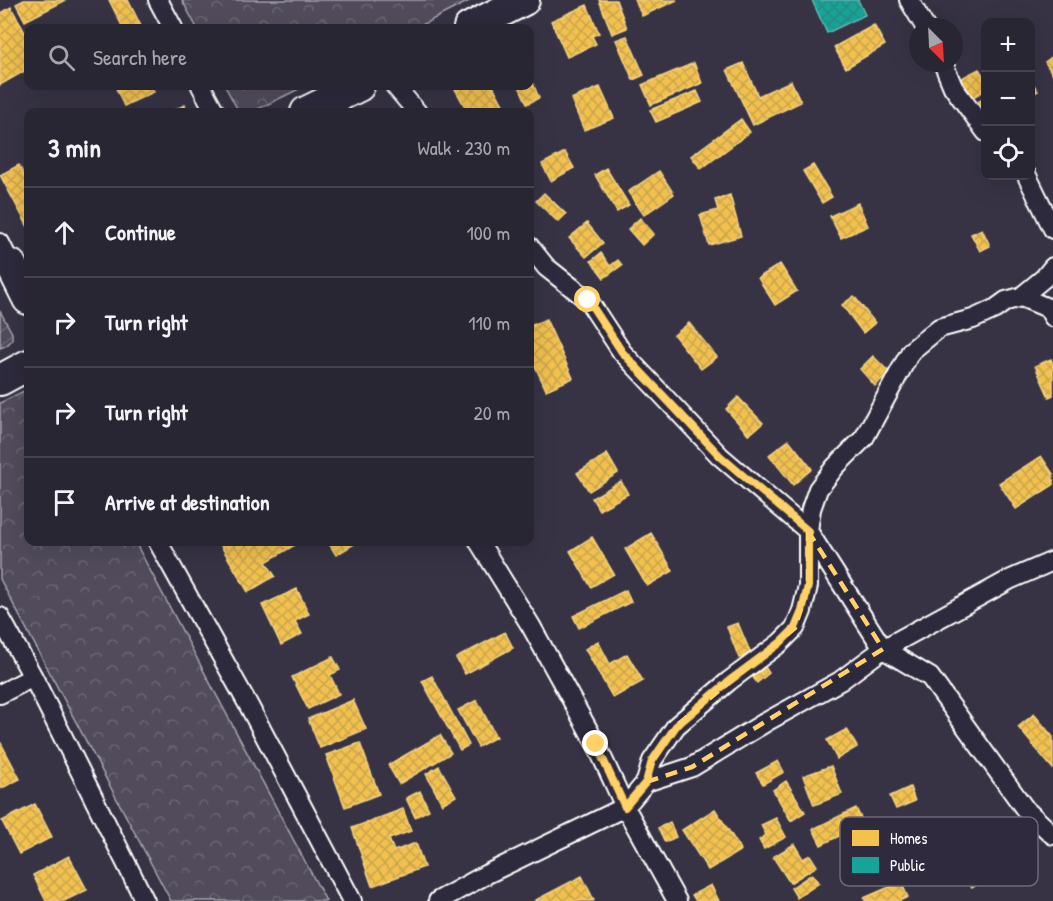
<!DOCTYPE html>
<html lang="en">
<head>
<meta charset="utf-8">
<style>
	body { margin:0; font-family:"Patrick Hand",sans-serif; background:#312e3c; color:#f1f3f6 }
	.controls { position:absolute; right:18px; top:18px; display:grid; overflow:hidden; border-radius:12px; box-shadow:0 6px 24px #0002 }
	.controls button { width:54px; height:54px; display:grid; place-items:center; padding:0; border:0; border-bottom:2px solid #45434f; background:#292634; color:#f1f3f6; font:30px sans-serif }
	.compass { position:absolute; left:909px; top:18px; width:54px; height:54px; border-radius:50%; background:#292634; box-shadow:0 6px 24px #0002; rotate:156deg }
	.stop { position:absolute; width:18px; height:18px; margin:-14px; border:4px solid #ffd166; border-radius:50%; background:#fff }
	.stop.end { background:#ffd166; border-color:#fff; box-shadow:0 2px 6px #0008 }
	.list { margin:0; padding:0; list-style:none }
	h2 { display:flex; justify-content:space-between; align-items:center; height:78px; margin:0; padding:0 24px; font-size:26px }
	h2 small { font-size:20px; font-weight:400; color:#a5a5ac }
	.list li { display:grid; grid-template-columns:39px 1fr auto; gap:18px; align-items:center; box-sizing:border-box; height:90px; padding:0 24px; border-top:2px solid #45434f }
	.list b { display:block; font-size:22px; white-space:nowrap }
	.list em { font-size:20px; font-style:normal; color:#a5a5ac }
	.icon { flex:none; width:33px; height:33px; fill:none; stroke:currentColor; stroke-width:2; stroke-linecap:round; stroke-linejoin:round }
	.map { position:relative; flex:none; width:1053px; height:901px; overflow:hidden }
	.search { position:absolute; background:#292634; box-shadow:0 6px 24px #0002; left:24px; top:24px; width:510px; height:66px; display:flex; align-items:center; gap:15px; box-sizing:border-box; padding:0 21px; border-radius:12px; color:#a5a5ac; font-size:22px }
	.panel { position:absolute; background:#292634; box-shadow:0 6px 24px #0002; left:24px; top:108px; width:510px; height:438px; border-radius:12px }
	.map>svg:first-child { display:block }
</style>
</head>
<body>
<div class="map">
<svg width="1053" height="901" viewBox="0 0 1053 901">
	<defs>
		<pattern id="forest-crowns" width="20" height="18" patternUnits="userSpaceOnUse" patternTransform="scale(1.5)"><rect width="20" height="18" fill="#514c5c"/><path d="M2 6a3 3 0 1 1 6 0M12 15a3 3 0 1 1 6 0" fill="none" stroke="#6b6774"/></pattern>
		<pattern id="garden-furrows" width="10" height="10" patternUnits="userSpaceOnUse" patternTransform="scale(1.5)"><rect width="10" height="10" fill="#514c5c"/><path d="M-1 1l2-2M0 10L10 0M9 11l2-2" fill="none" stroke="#6b6774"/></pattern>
		<pattern id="homes-cross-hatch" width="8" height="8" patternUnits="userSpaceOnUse" patternTransform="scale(1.5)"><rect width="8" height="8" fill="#f2c14e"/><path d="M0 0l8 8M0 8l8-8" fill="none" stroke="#c8a44e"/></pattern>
		<pattern id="public-cross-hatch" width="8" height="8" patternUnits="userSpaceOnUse" patternTransform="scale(1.5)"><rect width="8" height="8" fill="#17a398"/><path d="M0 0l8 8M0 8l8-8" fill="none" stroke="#278981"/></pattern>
	</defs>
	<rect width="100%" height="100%" fill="#373345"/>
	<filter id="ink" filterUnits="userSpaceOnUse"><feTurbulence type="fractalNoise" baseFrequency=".0167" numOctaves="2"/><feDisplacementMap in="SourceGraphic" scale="12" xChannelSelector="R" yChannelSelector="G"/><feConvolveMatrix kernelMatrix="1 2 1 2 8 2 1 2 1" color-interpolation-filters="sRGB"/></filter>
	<g filter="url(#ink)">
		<path fill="url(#forest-crowns)" stroke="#a8a6ae" stroke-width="1.5" d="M182 0H471L416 28H197Z
			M225 86H305L252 112H239Z
			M28 389V542H135L326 901H171L0 579V403Z"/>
		<path fill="url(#garden-furrows)" stroke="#a8a6ae" stroke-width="1.5" d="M0 311 12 333V340L7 345 0 348Z"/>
		<path fill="url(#homes-cross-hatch)" stroke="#f6d483" stroke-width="1.5" d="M24 0H66L25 21 16 4Z
			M109 0H128L142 28H123Z
			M599 0H616L627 28 612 34Z
			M635 0H677L642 16Z
			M587 5 599 33 592 36 596 44 567 57 551 21Z
			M11 7 28 38V69L0 85V14Z
			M874 25 885 45 846 68 834 47Z
			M627 36 644 75 633 80 616 40Z
			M1053 56V75L1045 62Z
			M694 63 702 83 651 105 642 85Z
			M743 63 758 96 791 81 801 102 753 125 727 70Z
			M979 69 986 80V90L969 99 958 80Z
			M530 76 539 98 527 104 519 86H530Z
			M1030 79 1038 91 1030 96Z
			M115 86H151L154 92 124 106Z
			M461 86H493L507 112H468L455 89Z
			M600 87 614 118 584 130 571 99Z
			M697 91 702 102 656 122 650 110Z
			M986 97V118L976 103Z
			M185 105 188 112H168Z
			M741 119 750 132 701 169 691 156Z
			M565 152 574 168 551 181 542 164Z
			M19 165 28 183V227L0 175Z
			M813 165 832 197 822 203 803 171Z
			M606 168 629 205 617 212 595 175Z
			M659 171 674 194 644 215 628 192Z
			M544 193 566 214 558 222 536 201Z
			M730 195 741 236 709 245 700 215 718 210 715 200Z
			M858 203 868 226 841 238 830 216Z
			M640 218 654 234 642 245 628 229Z
			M587 223 603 243 586 257 569 238Z
			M982 229 990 246 980 251 971 234Z
			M601 253 610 266 618 260 622 265 604 278 591 261Z
			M780 264 797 291 775 305 758 278Z
			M854 296 875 323 863 333 842 305Z
			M546 319 573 378 546 390 530 355V326Z
			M689 323 717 357 701 369 674 335Z
			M873 356 889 372 875 386 860 369Z
			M1051 359 1053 364V395L1049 397 1035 366Z
			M738 397 763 423 749 435 726 409Z
			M789 440 812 469 793 485 769 455Z
			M607 454 618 473 589 491 577 473Z
			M1041 456 1053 474V485L1016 509 999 483Z
			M621 481 628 494 599 510 592 498Z
			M651 533 673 571 647 586 625 549Z
			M592 537 614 574 591 587 570 551Z
			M228 542H300L266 562 275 576 248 592 221 546Z
			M328 542H356V543L336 555Z
			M297 589 309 614 295 621 302 634 281 645 262 605Z
			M626 590 631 602 579 628 573 616Z
			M738 623 751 654 739 658 727 627Z
			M505 632 513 648 465 674 456 658Z
			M598 641 610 664 627 654 643 681 613 698 585 649Z
			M333 657 340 670 330 675 339 694 308 709 292 677Z
			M765 667 769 673 757 683 752 676Z
			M432 676 469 745 460 750 422 681Z
			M353 700 366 729 320 748 308 719Z
			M477 700 496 737 478 747 458 710Z
			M1034 714 1053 737V769L1018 727Z
			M847 729 857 747 837 759 827 740Z
			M440 735 451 753 399 784 388 765Z
			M1 743 20 779 0 789V744Z
			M360 743 379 794 345 807 326 755Z
			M778 761 784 772 763 784 756 773Z
			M439 766 456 796 442 804 426 774Z
			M831 766 842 794 814 805 803 776Z
			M786 781 805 812 791 821 773 790Z
			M910 787 915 801 896 809 890 796Z
			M420 791 429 810 415 817 406 798Z
			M35 804 52 837 19 854 2 821Z
			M856 808 864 824 821 845 813 829Z
			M403 809 411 831 389 839 394 851 416 843 424 867 372 886 352 828Z
			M715 809 741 850 708 870 682 830Z
			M776 818 786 837 764 849 759 840 766 835 761 825Z
			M670 822 676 837 665 842 658 828Z
			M972 838 995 872 972 888 948 855Z
			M794 844 803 859 810 855 817 866 790 883 773 857Z
			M69 856 87 890 64 901H46L33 875Z
			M812 874 819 883 797 898 791 888Z
			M582 876 594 900 593 901H534Z
			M901 882 908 897 899 901H865L864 898Z
			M711 885 719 901H696L692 895Z"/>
		<path fill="url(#public-cross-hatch)" stroke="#5dbfb7" stroke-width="1.5" d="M812 0H858L865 15 827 33Z"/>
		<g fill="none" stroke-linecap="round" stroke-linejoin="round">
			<g stroke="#fff" stroke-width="22">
				<path id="minor" d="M158 0 173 28
					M909 0 925 27
					M943 63 953 87 986 132
					M201 86 215 112
					M395 86 417 112
					M1027 176 1053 229
					M0 243 11 265
					M530 247 546 267 588 300 622 352 720 456 808 531 883 649 930 677 1025 809 1053 835
					M1021 297 1048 308 1053 317
					M158 542 249 706 352 901
					M479 542 531 626 596 744 625 807 677 901
					M0 617 33 677 145 901
					M0 694 33 677
					M646 782 652 761 676 726 729 681 780 643 795 628 802 611 808 586V531L811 509 818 489 835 467 864 438 911 351 939 328 973 319 995 309 1006 301 1021 297 1044 278 1053 267
					M438 901 487 874 625 807 646 782 692 767 766 722 840 681 883 649 1009 580 1053 561"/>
			</g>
			<g stroke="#fff" stroke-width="34">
				<path id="primary" d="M469 28 524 0
					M306 112 359 86
					M11 265 28 299
					M0 380 28 365"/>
			</g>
			<use href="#minor" stroke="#2f2a3d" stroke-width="18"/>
			<use href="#primary" stroke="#2f2a3d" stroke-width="30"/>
		</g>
	</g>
	<g fill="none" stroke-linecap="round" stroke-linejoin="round" filter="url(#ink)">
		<path stroke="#ffd166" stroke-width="8" d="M588 300 622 352 720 456 808 531V586L802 611 795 628 780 643 729 681 676 726 652 761 646 782 625 807 596 744"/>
	</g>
	<path fill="none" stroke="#ffd166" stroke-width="4.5" stroke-dasharray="12 8" stroke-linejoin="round" d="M808 531 883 649 692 767 646 782 652 761 676 726 795 628 808 586Z"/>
	<rect x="840" y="817" width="198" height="69" rx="9" fill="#2f2a3d" stroke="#6d6a77" stroke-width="1.5"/>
	<rect x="852" y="830" width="27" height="16" fill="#f2c14e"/>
	<rect x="852" y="857" width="27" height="16" fill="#17a398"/>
	<g font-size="16" fill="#fff">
		<text x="890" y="844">Homes</text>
		<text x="890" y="871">Public</text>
	</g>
</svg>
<div class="controls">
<button>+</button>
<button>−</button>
<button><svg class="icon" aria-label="locate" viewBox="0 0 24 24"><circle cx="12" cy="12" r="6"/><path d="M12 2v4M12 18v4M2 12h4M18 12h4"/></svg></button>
</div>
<svg class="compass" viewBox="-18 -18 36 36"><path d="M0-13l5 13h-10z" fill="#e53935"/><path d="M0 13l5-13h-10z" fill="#a5a5ac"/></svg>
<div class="stop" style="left:588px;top:300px"></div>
<div class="stop end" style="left:596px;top:744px"></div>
<div class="search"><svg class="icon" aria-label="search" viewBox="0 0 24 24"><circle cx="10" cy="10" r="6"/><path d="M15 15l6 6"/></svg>Search here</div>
<section class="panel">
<h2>3 min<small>Walk · 230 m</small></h2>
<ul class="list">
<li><svg class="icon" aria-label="ahead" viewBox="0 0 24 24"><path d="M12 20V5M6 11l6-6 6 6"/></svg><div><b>Continue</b></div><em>100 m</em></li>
<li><svg class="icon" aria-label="right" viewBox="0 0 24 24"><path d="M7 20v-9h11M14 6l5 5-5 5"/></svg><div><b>Turn right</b></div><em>110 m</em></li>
<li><svg class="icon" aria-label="right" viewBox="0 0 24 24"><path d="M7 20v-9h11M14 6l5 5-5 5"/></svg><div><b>Turn right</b></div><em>20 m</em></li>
<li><svg class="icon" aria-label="arrive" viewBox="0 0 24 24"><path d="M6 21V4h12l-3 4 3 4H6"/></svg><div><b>Arrive at destination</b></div></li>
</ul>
</section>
</div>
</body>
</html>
